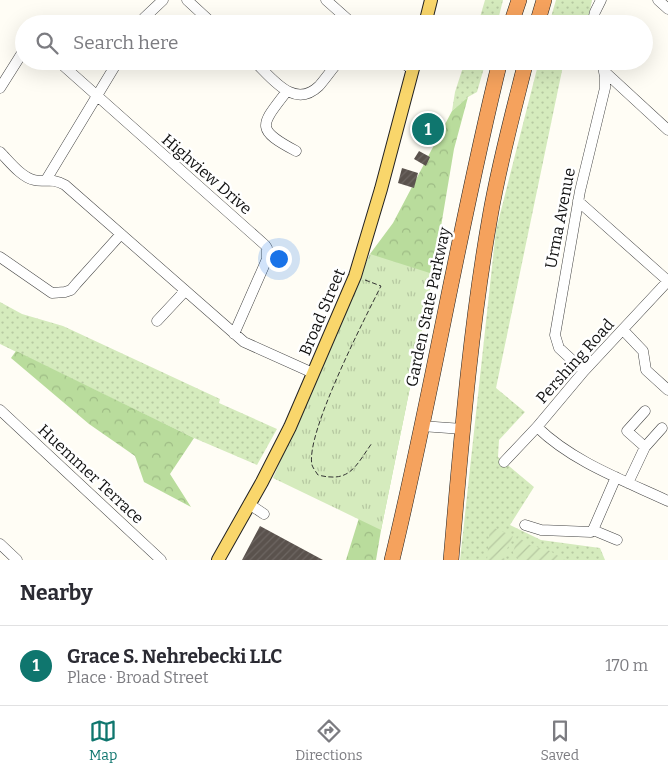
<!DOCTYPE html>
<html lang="en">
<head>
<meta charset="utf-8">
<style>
	body { margin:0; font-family:Bitter,serif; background:#f7f7f7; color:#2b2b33 }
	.you { position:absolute; left:278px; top:258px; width:18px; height:18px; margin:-12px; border:4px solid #fff; border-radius:50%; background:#1a73e8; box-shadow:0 0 0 8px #1a73e833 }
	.badge { display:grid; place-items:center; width:32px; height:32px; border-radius:50%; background:#0f766e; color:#fff; font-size:16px; font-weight:700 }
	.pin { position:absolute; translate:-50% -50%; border:2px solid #fff; box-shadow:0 1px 5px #0006 }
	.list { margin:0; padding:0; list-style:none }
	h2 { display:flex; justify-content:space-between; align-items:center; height:65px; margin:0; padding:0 20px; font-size:21px }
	h2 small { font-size:16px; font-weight:400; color:#7c7c81 }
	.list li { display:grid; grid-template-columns:32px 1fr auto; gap:15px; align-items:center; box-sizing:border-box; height:80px; padding:0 20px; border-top:1px solid #e1e1e2 }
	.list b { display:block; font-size:19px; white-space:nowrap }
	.list p { margin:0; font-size:16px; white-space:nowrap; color:#7c7c81 }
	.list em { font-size:16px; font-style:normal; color:#7c7c81 }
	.icon { flex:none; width:28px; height:28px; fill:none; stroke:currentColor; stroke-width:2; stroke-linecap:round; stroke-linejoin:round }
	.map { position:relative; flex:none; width:668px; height:560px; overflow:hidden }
	.search { position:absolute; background:#fff; box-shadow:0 5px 20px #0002; left:15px; right:15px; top:15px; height:55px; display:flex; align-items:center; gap:12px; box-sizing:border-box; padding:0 18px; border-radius:28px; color:#7c7c81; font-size:19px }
	.sheet { height:145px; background:#fff }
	nav { display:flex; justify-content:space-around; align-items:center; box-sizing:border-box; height:70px; border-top:1px solid #e1e1e2; background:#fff; font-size:14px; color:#7c7c81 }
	nav a { display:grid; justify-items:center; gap:2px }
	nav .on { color:#0f766e }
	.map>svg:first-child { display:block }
</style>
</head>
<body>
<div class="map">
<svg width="668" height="560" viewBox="0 0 668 560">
	<defs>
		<pattern id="grass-dots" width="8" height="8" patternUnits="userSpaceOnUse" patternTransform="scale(1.25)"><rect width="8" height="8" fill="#d5ebbd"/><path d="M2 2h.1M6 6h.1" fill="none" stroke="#b6c8a1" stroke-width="1.8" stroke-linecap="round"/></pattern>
		<pattern id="forest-crowns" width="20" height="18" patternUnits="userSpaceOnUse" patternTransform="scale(1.25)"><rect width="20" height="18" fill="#b9dc9c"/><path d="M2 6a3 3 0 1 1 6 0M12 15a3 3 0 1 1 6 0" fill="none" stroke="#9ebc85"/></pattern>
		<pattern id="park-tufts" width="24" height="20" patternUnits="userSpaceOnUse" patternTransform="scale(1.25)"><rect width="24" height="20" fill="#d5ebbd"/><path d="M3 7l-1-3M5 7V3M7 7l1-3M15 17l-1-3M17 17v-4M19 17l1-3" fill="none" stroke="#b6c8a1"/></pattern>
		<pattern id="garden-furrows" width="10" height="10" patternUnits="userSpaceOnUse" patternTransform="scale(1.25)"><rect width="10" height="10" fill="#d5ebbd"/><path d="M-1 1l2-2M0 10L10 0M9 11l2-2" fill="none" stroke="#b6c8a1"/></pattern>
		<pattern id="building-hatch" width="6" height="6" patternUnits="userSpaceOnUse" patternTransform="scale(1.25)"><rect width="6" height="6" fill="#5a524d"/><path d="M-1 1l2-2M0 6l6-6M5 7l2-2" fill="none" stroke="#6d6662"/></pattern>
	</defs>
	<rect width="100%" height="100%" fill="#fffdf5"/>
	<path fill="url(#grass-dots)" d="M485 0H503L497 24H478Z
		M556 0H592L587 24H549Z
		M465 61H486L477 92 468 97 452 111 455 92Z
		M539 61H564L496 388 525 412 499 440 498 457 534 487 510 525 541 540 600 548 605 560H460L496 230Z
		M0 302 22 314 63 326 220 399 219 403 277 429 257 465 194 438 0 344Z"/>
	<path fill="url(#forest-crowns)" d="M468 97 454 149 433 274 381 530 376 560H346L368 489 346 311 370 254 393 223 452 111Z
		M16 351 194 438 170 474 191 507 144 482 135 456 89 424 11 358Z"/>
	<path fill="url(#park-tufts)" d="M370 254 433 274 381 530 273 478Z"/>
	<path fill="url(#garden-furrows)" d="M490 526 513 536 503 558 507 560H487Z
		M518 537 530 545 550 551 565 560H520L514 556 513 552Z"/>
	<path fill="url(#building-hatch)" d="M426 113 438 118 431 138 420 134Z
		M419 151 430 157 426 166 414 159Z
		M402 168 418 173 414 188 398 183Z
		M260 526 323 560H242Z"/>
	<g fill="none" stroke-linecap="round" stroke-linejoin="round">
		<g stroke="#444" stroke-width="11">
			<path id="minor" d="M187 0 213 24
				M326 0 353 24
				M658 0 668 9
				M141 24 144 18 163 0
				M592 24 595 12 601 0
				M58 61 265 245 267 248V259L234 334
				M254 61C272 78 294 110 319 86 326 78 332 69 339 61
				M400 61 413 70
				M605 72 668 130
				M0 88 24 50
				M287 91C261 125 254 129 296 151
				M0 152C9 161 21 177 34 180 45 183 51 177 65 185L244 342 313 373
				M46 180 118 61
				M578 201 668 281
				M0 257 52 293 65 292 71 290 76 284 121 234
				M157 321 185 291
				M623 330 643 351 646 370 668 390
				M584 371 559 348 555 335 580 191 605 88V77L602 61
				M0 410 161 560
				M421 426 463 429
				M537 427C573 462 623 480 668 501
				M645 447 662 428
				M504 462 537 427 584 371 668 281
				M628 483 645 447 627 431 645 411
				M249 504 264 514
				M525 525 541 530 591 532 593 530 617 540
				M593 530 616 477
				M0 544 17 560"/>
		</g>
		<g stroke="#222" stroke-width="14">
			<path id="major" d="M425 24 431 0
				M218 560 262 482 290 427 355 276 381 189 415 61"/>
		</g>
		<g stroke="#222" stroke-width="16">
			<path id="highway" d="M511 24 519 0
				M537 24 544 0
				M392 560C432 395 459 226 500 61
				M451 560C461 445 470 330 490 217 499 164 513 113 526 61"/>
		</g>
		<path stroke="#333" stroke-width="1" stroke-dasharray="5 2.5" stroke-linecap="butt" d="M365 280 381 286C365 318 305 434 312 465 313 468 316 472 318 475 350 483 355 467 372 443"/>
		<use href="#minor" stroke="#fff" stroke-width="10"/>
		<use href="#major" stroke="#f9d66b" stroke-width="12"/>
		<use href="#highway" stroke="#f5a25d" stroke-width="15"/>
	</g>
	<g text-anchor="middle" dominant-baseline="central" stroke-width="5" stroke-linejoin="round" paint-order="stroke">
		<g font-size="16" fill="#111" stroke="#fff">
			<text transform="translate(207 174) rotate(41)">Highview Drive</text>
			<text transform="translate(560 218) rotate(-79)">Urma Avenue</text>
			<text transform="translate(428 307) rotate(-78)">Garden State Parkway</text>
			<text transform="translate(322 312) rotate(-67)">Broad Street</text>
			<text transform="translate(575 361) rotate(-48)">Pershing Road</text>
			<text transform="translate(91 474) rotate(43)">Huemmer Terrace</text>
		</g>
	</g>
</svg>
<div class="you"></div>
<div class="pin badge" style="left:428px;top:129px">1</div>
<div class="search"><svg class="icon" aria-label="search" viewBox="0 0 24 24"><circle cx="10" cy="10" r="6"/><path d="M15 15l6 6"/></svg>Search here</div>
</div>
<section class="sheet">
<h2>Nearby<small></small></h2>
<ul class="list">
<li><span class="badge">1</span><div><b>Grace S. Nehrebecki LLC</b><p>Place · Broad Street</p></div><em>170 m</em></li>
</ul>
</section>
<nav>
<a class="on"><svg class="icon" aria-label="map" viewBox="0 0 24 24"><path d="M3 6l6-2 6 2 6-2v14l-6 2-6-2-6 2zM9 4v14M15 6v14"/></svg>Map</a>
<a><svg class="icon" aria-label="directions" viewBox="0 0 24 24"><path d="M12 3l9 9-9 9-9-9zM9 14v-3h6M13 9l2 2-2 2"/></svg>Directions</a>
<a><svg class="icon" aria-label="saved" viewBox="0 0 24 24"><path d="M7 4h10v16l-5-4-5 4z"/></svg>Saved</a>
</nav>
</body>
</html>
